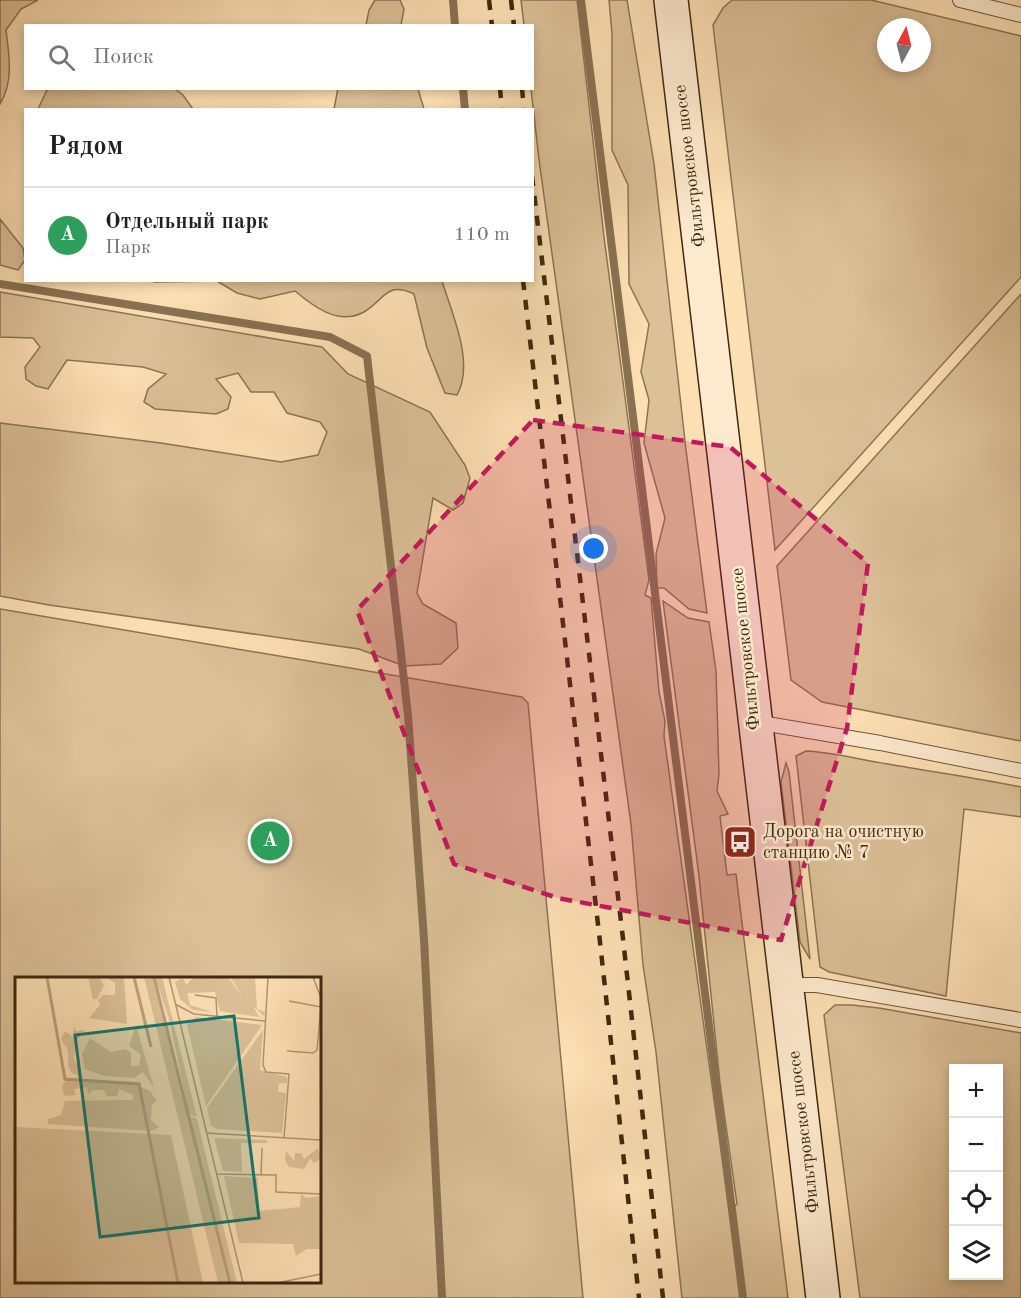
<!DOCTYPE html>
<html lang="ru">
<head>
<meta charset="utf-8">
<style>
	body { margin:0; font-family:"Old Standard TT",serif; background:#f2f2f2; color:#202124 }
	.controls { position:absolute; right:18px; bottom:18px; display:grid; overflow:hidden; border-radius:0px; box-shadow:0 3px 9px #0003 }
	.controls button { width:54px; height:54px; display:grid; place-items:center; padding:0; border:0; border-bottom:2px solid #e0e0e0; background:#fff; color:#202124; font:30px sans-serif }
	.compass { position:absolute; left:877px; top:18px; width:54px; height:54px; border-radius:50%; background:#fff; box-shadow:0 3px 9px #0003; rotate:7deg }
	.you { position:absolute; left:594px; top:549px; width:21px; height:21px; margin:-15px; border:4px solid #fff; border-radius:50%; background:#1a73e8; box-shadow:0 0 0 9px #1a73e833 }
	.badge { display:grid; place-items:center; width:39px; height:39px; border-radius:50%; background:#111827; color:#fff; font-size:20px; font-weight:700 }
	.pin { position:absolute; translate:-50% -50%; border:3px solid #fff; box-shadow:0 2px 6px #0006 }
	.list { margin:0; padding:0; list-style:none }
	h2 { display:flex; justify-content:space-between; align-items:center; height:78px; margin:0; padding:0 24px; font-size:26px }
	h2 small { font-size:20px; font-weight:400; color:#757577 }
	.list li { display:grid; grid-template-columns:39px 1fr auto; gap:18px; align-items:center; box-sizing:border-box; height:96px; padding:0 24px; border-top:2px solid #e0e0e0 }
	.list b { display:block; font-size:22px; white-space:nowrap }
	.list p { margin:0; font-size:20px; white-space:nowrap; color:#757577 }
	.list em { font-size:20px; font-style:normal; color:#757577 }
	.icon { flex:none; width:33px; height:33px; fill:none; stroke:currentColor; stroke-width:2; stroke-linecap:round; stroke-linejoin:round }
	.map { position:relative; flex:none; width:1021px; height:1298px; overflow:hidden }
	.search { position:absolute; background:#fff; box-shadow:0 3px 9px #0003; left:24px; top:24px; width:510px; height:66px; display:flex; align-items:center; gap:15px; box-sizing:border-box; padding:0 21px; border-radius:0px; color:#757577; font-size:22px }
	.panel { position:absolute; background:#fff; box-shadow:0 3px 9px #0003; left:24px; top:108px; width:510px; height:174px; border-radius:0px }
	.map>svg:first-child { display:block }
</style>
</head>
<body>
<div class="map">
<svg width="1021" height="1298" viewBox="0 0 1021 1298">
	<rect width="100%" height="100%" fill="#fcdfb3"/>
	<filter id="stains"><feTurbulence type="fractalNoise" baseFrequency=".00333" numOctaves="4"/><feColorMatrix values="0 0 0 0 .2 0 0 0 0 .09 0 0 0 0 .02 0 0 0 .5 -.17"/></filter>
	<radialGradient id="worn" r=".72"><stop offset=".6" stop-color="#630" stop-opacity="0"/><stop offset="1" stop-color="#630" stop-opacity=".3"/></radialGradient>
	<path fill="#dcc097" stroke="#8d7454" stroke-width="1.5" fill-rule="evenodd" d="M0 0H38L21 9 6 30C9 55 14 81 0 104Z
		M375 0H400L404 9 401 25H366L369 10Z
		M521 0H577L604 237 649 580 645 595 651 598 659 692 665 721 664 736 729 1209 737 1204 720 1083 699 876 663 601 688 618 709 622 716 671 719 774 717 791 728 814 720 816 727 875 736 874 788 1298H682L656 1052 643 965 631 824 539 160 531 89 532 26 524 25Z
		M609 0H627L654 164 686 450 707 613 689 609 664 588H657L656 554 665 518 644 443 649 400 641 372 649 324 629 284 628 185 612 150V34Z
		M732 0H871L1021 36V277L775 550 713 25 723 8ZM886 27H922V63H886Z
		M48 88 175 89 183 95 193 109H38Z
		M338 88 418 89 424 109H334Z
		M0 219 23 248 25 260 18 270 0 265Z
		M153 281H442C452 314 475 363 457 395L445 393 427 348 414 294C385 280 384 302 362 313 337 325 313 306 295 291L260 299 237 293 217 281 154 282Z
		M0 292 322 347 348 374 430 412 465 465 470 478 463 503 453 510 433 498 417 593 423 604 456 623 458 648 441 664 404 666 359 649 49 605 0 596V423L161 443 281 462 318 455 327 432 320 422 287 413 274 392H251L238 373 216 379 231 397 228 409 216 414 155 409 144 402 148 389 166 374 143 367 67 360 48 389 36 386 26 379 25 367 40 347 33 338 0 337Z
		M1021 294V741L822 702 791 680 777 566Z
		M0 609 522 697 528 703 583 1298H0ZM16 978H320V1282H16Z
		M806 751C833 752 861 760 888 764 933 772 977 778 1021 787V817L964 809 946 996 829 972 820 967 796 756Z
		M786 763 789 772 810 959 800 942 781 782Z
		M835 1005H852L879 1008 1021 1033V1298H860L824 1015ZM954 1068H998V1276H954Z"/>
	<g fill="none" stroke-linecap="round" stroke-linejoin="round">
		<path stroke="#897151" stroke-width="8" d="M453 0 455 26
			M581 0 743 1298
			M463 88 465 110
			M0 284 330 337 367 356 408 715 424 939 442 1298"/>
		<g stroke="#6e563a" stroke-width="16">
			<path id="lane" d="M960 0 1021 15
				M755 722 880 743 1021 771
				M786 985H817L1021 1020"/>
		</g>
		<g stroke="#3e2911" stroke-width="36">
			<path id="secondary" d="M671 0 823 1298"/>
		</g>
		<use href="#lane" stroke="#fdeace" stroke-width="14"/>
		<use href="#secondary" stroke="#fdeace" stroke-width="33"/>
		<path stroke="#3e2911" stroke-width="4.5" stroke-dasharray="10 10" stroke-linecap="butt" d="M489 0 492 26
			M511 0 514 26
			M500 88 502 110
			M522 88 524 110
			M532 176 622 930 663 1298
			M523 280 599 933 639 1298"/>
	</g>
	<path fill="#c2185b" fill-opacity="0.2" stroke="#c2185b" stroke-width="4.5" stroke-dasharray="12 8" stroke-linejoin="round" d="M533 420 730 447 868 563 847 728 781 940 558 898 454 864 357 610Z"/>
	<defs>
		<g id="bus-square" transform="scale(1.725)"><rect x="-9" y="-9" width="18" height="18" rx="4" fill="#8f2418" stroke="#fdeace"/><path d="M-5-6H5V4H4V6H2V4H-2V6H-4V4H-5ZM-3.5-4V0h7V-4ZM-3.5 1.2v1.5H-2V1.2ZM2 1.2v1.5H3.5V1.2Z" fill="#fff"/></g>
	</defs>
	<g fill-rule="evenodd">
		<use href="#bus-square" x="740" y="842"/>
	</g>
	<g text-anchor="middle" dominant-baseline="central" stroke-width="5" stroke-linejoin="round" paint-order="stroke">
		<g font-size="18" fill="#3e2911" stroke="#fdeace">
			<text transform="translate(690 166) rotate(-97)">Фильтровское шоссе</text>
			<text transform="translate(746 649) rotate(-96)">Фильтровское шоссе</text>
			<text transform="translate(804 1132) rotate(-97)">Фильтровское шоссе</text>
		</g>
		<g font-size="18" fill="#3e2911" stroke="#fdeace" text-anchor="start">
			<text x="763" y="832">Дорога на очистную<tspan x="763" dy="21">станцию № 7</tspan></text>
		</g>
	</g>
	<g transform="translate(15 977)">
		<rect width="306" height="306" fill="#fcdfb3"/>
		<path d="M73 0H84L89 8 82 22H78ZM90 0H109L112 47 74 41 85 28 83 23 88 18H100V6ZM129 0H138L197 232 175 139 182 142 222 306H203ZM140 0H147L182 140 174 137 154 42ZM179 0H213L228 20 215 0H240L242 32 250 35 249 39 238 29 244 40 205 34 200 15 172 16 175 28 197 35 178 33 165 22 160 5 168 1 171 8ZM181 40 247 48 191 129 172 48ZM121 48 139 111 128 95 119 101 89 99 70 92 67 77 75 61 96 75 111 72 116 76V89H124L126 78 114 69ZM59 49 61 54 70 53 62 63 59 82 68 100 57 96 53 89V74L46 62 50 54 58 60ZM248 53 245 93 272 100V106H264L263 115 271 116 267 156 202 152 196 149 192 131ZM51 103 117 106 135 114 142 124 137 128 136 143 144 150 136 154 33 147V142L46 138 50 124 118 123V118L104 112 102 119H92L89 113H78L73 118 72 110 59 112 61 118 49 119 47 109ZM0 150 156 158 188 306H0ZM199 161 252 163V166H226L227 195 208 194ZM303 171 306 182 299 186 295 181 289 192 274 190 270 182 271 174 279 184 280 176H286L289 182ZM209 199 243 201 244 234 285 230 286 217 291 221 306 219V272H292L281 279 278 267 224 266Z" fill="#dcc097"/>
		<path fill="none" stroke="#bba17c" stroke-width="3" d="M32 0 50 102 124 107 163 306M119 0 136 70M139 0 215 306"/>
		<path fill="none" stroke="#b09672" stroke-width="1.5" d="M154 0 228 306M253 0 248 88 251 95 274 97 269 161M298 0 306 21M180 18 201 21 202 39M274 24 306 30M160 27 179 37 250 44M272 74 298 76 302 73 306 30M191 156 306 163M201 197 261 198V215L306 217M246 198 247 171M262 306 306 297"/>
		<path fill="#0f766e" fill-opacity="0.15" stroke="#0f766e" stroke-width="3" d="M219 39 244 241 85 260 60 58Z"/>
		<rect width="306" height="306" fill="none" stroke="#3e2911" stroke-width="3"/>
	</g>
	<rect width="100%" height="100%" filter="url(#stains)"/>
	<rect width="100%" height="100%" fill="url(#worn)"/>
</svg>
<div class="controls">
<button>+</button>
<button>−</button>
<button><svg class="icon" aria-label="locate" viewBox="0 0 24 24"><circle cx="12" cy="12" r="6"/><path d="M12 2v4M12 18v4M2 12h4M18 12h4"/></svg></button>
<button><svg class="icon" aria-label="layers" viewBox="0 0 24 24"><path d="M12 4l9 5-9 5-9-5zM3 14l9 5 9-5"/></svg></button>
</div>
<svg class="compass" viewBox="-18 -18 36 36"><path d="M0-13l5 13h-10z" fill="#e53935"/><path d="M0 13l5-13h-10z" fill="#757577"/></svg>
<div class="you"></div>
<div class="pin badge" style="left:270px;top:841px;background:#2e9e5b">A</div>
<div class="search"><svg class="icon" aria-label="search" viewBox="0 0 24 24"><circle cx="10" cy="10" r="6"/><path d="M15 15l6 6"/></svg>Поиск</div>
<section class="panel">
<h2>Рядом<small></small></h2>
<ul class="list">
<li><span class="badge" style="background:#2e9e5b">A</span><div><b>Отдельный парк</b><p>Парк</p></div><em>110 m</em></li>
</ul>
</section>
</div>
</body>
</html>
